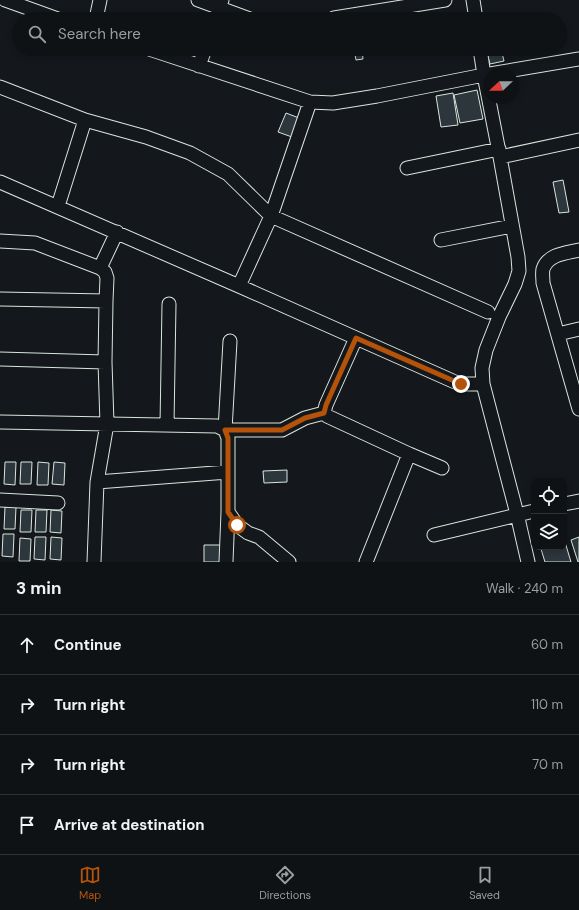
<!DOCTYPE html>
<html lang="en">
<head>
<meta charset="utf-8">
<style>
	body { margin:0; font-family:"DM Sans",sans-serif; background:#181b1e; color:#f1f3f6 }
	.controls { position:absolute; right:12px; bottom:12px; display:grid; overflow:hidden; border-radius:8px; box-shadow:0 2px 6px #0003 }
	.controls button { width:36px; height:36px; display:grid; place-items:center; padding:0; border:0; border-bottom:1px solid #2f3234; background:#0f1215; color:#f1f3f6; font:20px sans-serif }
	.compass { position:absolute; left:483px; top:68px; width:36px; height:36px; border-radius:50%; background:#0f1215; box-shadow:0 2px 6px #0003; rotate:248deg }
	.stop { position:absolute; width:12px; height:12px; margin:-9px; border:3px solid #b45309; border-radius:50%; background:#fff }
	.stop.end { background:#b45309; border-color:#fff; box-shadow:0 1px 4px #0008 }
	.list { margin:0; padding:0; list-style:none }
	h2 { display:flex; justify-content:space-between; align-items:center; height:52px; margin:0; padding:0 16px; font-size:17px }
	h2 small { font-size:13px; font-weight:400; color:#9b9ea0 }
	.list li { display:grid; grid-template-columns:26px 1fr auto; gap:12px; align-items:center; box-sizing:border-box; height:60px; padding:0 16px; border-top:1px solid #2f3234 }
	.list b { display:block; font-size:15px; white-space:nowrap }
	.list em { font-size:13px; font-style:normal; color:#9b9ea0 }
	.icon { flex:none; width:22px; height:22px; fill:none; stroke:currentColor; stroke-width:2; stroke-linecap:round; stroke-linejoin:round }
	.map { position:relative; flex:none; width:579px; height:562px; overflow:hidden }
	.search { position:absolute; background:#0f1215; box-shadow:0 2px 6px #0003; left:12px; right:12px; top:12px; height:44px; display:flex; align-items:center; gap:10px; box-sizing:border-box; padding:0 14px; border-radius:22px; color:#9b9ea0; font-size:15px }
	.sheet { height:292px; background:#0f1215 }
	nav { display:flex; justify-content:space-around; align-items:center; box-sizing:border-box; height:56px; border-top:1px solid #2f3234; background:#0f1215; font-size:11px; color:#9b9ea0 }
	nav a { display:grid; justify-items:center; gap:2px }
	nav .on { color:#b45309 }
	.map>svg:first-child { display:block }
</style>
</head>
<body>
<div class="map">
<svg width="579" height="562" viewBox="0 0 579 562">
	<rect width="100%" height="100%" fill="#14181c"/>
	<path fill="#2c363c" stroke="#d8e6dc" d="M354 49H362L363 59 356 60Z
		M486 49H501L504 61 490 64Z
		M477 90 483 119 460 123 454 95Z
		M453 93 458 125 441 127 436 96Z
		M286 113 299 118 292 137 278 132Z
		M563 180 569 212 559 213 553 182Z
		M5 462H16L15 485 4 484Z
		M21 462H32L31 484H20Z
		M38 462 49 463 48 485H37Z
		M54 462 65 463 64 485 52 484Z
		M287 470V482L264 483 263 471Z
		M5 507H16L15 529H4Z
		M21 510H32L31 532H20Z
		M36 510H47L46 532H35Z
		M51 510 62 511 61 533 50 532Z
		M3 534H14L13 557 2 556Z
		M35 537H46L45 560 34 559Z
		M51 537 62 538 61 560 50 559Z
		M579 537V562H578L571 540Z
		M20 538 31 539 30 561H19Z
		M564 542H565L571 562H545L541 549 547 547H564Z
		M204 545H223L222 562H204Z"/>
	<g fill="none" stroke-linecap="round" stroke-linejoin="round">
		<g stroke="#d8e6dc" stroke-width="15">
			<path id="minor" d="M5 0 58 19
				M198 0 250 19
				M473 0 476 19
				M334 18 445 0
				M96 19 100 0
				M215 19 222 0
				M149 49 310 102 333 103 377 96 489 74
				M480 49 484 75 500 157 518 257 519 271 515 284 499 317 486 350 482 368 483 384 517 514 528 562
				M199 66 205 49
				M490 74 579 59
				M0 87 85 120 146 137 190 153 228 174 271 216 488 312
				M500 157 579 140
				M407 168 499 149
				M0 182 239 286 455 382 461 384H483
				M58 206 85 120
				M441 240 512 226
				M0 241 35 243 100 268 105 272 107 278 106 301
				M579 250C566 253 548 254 543 269 542 273 543 278 543 283L579 409
				M100 268 117 232
				M239 286 271 216 310 102
				M0 299 106 301 105 362
				M558 334 579 329
				M356 338 326 405 324 413 327 416 409 454 366 562
				M230 341 225 430H282L305 418 324 413
				M0 359 105 362 107 424 97 482 94 562
				M0 422 217 426 225 430 228 438V512L237 525 248 533 259 537 289 562
				M167 425 169 304
				M409 454 442 468
				M97 482 228 472
				M0 500 58 503
				M564 504 579 501
				M434 535 534 511
				M226 562 228 512"/>
		</g>
		<use href="#minor" stroke="#14181c" stroke-width="13"/>
	</g>
	<g fill="none" stroke-linecap="round" stroke-linejoin="round">
		<path stroke="#b45309" stroke-width="5" d="M237 525 228 512V438L225 430H282L305 418 324 413 326 405 356 338 461 384"/>
	</g>
</svg>
<div class="controls">
<button><svg class="icon" aria-label="locate" viewBox="0 0 24 24"><circle cx="12" cy="12" r="6"/><path d="M12 2v4M12 18v4M2 12h4M18 12h4"/></svg></button>
<button><svg class="icon" aria-label="layers" viewBox="0 0 24 24"><path d="M12 4l9 5-9 5-9-5zM3 14l9 5 9-5"/></svg></button>
</div>
<svg class="compass" viewBox="-18 -18 36 36"><path d="M0-13l5 13h-10z" fill="#e53935"/><path d="M0 13l5-13h-10z" fill="#9b9ea0"/></svg>
<div class="stop" style="left:237px;top:525px"></div>
<div class="stop end" style="left:461px;top:384px"></div>
<div class="search"><svg class="icon" aria-label="search" viewBox="0 0 24 24"><circle cx="10" cy="10" r="6"/><path d="M15 15l6 6"/></svg>Search here</div>
</div>
<section class="sheet">
<h2>3 min<small>Walk · 240 m</small></h2>
<ul class="list">
<li><svg class="icon" aria-label="ahead" viewBox="0 0 24 24"><path d="M12 20V5M6 11l6-6 6 6"/></svg><div><b>Continue</b></div><em>60 m</em></li>
<li><svg class="icon" aria-label="right" viewBox="0 0 24 24"><path d="M7 20v-9h11M14 6l5 5-5 5"/></svg><div><b>Turn right</b></div><em>110 m</em></li>
<li><svg class="icon" aria-label="right" viewBox="0 0 24 24"><path d="M7 20v-9h11M14 6l5 5-5 5"/></svg><div><b>Turn right</b></div><em>70 m</em></li>
<li><svg class="icon" aria-label="arrive" viewBox="0 0 24 24"><path d="M6 21V4h12l-3 4 3 4H6"/></svg><div><b>Arrive at destination</b></div></li>
</ul>
</section>
<nav>
<a class="on"><svg class="icon" aria-label="map" viewBox="0 0 24 24"><path d="M3 6l6-2 6 2 6-2v14l-6 2-6-2-6 2zM9 4v14M15 6v14"/></svg>Map</a>
<a><svg class="icon" aria-label="directions" viewBox="0 0 24 24"><path d="M12 3l9 9-9 9-9-9zM9 14v-3h6M13 9l2 2-2 2"/></svg>Directions</a>
<a><svg class="icon" aria-label="saved" viewBox="0 0 24 24"><path d="M7 4h10v16l-5-4-5 4z"/></svg>Saved</a>
</nav>
</body>
</html>
